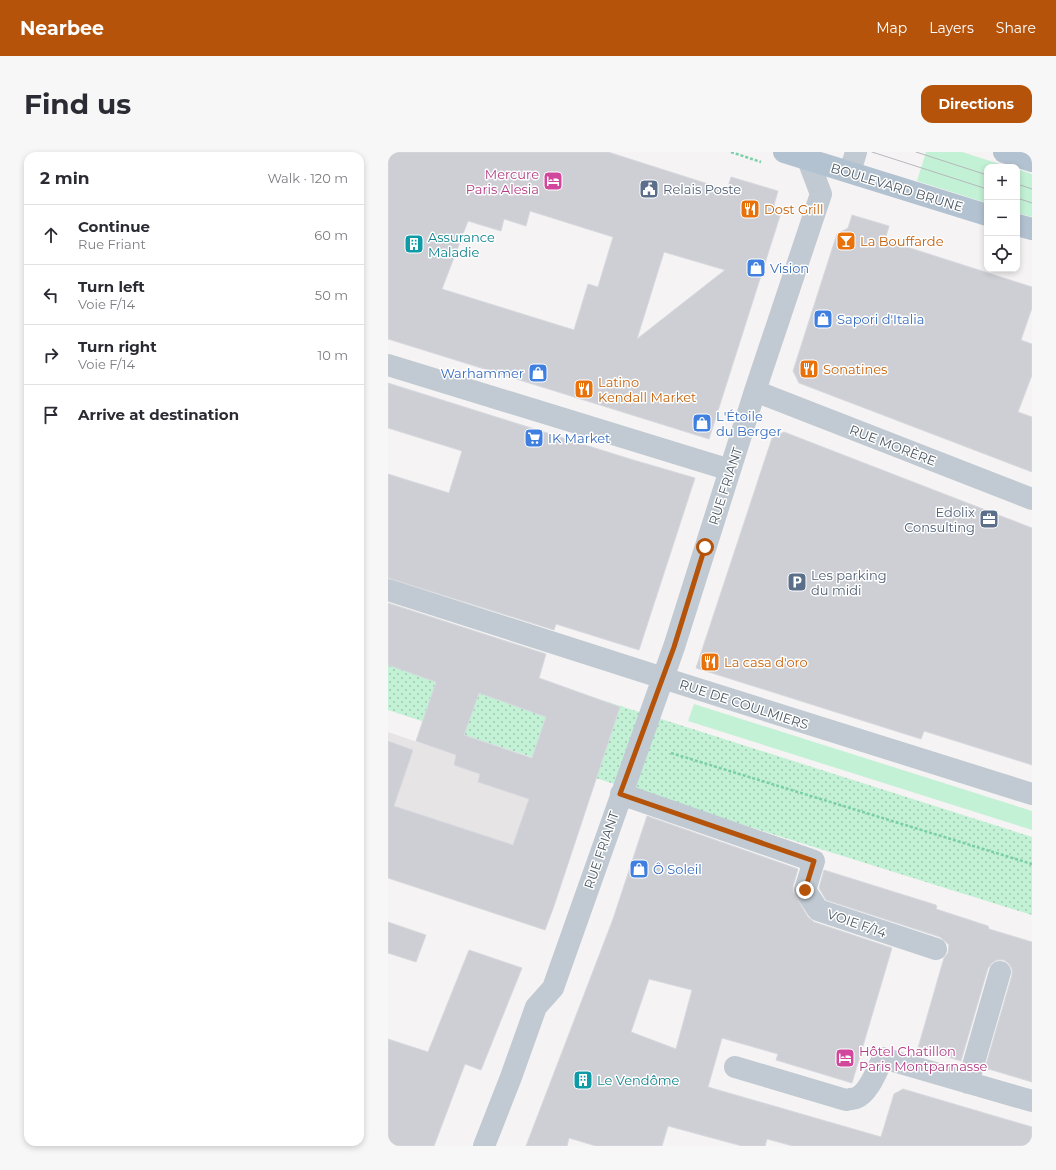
<!DOCTYPE html>
<html lang="en">
<head>
<meta charset="utf-8">
<style>
	body { margin:0; font-family:Montserrat,sans-serif; background:#f7f7f7; color:#2b2b33 }
	.controls { position:absolute; right:12px; top:12px; display:grid; overflow:hidden; border-radius:8px; box-shadow:0 2px 6px #0003 }
	.controls button { width:36px; height:36px; display:grid; place-items:center; padding:0; border:0; border-bottom:1px solid #e1e1e2; background:#fff; color:#2b2b33; font:20px sans-serif }
	.stop { position:absolute; width:12px; height:12px; margin:-9px; border:3px solid #b45309; border-radius:50%; background:#fff }
	.stop.end { background:#b45309; border-color:#fff; box-shadow:0 1px 4px #0008 }
	.list { margin:0; padding:0; list-style:none }
	h2 { display:flex; justify-content:space-between; align-items:center; height:52px; margin:0; padding:0 16px; font-size:17px }
	h2 small { font-size:13px; font-weight:400; color:#7c7c81 }
	.list li { display:grid; grid-template-columns:26px 1fr auto; gap:12px; align-items:center; box-sizing:border-box; height:60px; padding:0 16px; border-top:1px solid #e1e1e2 }
	.list b { display:block; font-size:15px; white-space:nowrap }
	.list p { margin:0; font-size:13px; white-space:nowrap; color:#7c7c81 }
	.list em { font-size:13px; font-style:normal; color:#7c7c81 }
	.icon { flex:none; width:22px; height:22px; fill:none; stroke:currentColor; stroke-width:2; stroke-linecap:round; stroke-linejoin:round }
	.map { position:relative; flex:none; width:644px; height:994px; overflow:hidden; border-radius:12px }
	header { display:flex; align-items:center; gap:24px; box-sizing:border-box; height:56px; padding:0 20px; background:#b45309; color:#fff }
	header strong { font-size:19px }
	nav { display:flex; gap:22px; margin-inline-start:auto; font-size:14px }
	.intro { display:flex; align-items:center; justify-content:space-between; box-sizing:border-box; height:96px; padding:0 24px }
	h1 { margin:0; font-size:28px }
	.button { padding:10px 18px; border-radius:12px; background:#b45309; color:#fff; font-size:14px; font-weight:700 }
	main { display:flex; gap:24px; padding:0 24px }
	aside { flex:1; background:#fff; border-radius:12px; box-shadow:0 2px 6px #0003 }
	.map>svg:first-child { display:block }
</style>
</head>
<body>
<header>
<strong>Nearbee</strong>
<nav><a>Map</a><a>Layers</a><a>Share</a></nav>
</header>
<div class="intro"><h1>Find us</h1><a class="button">Directions</a></div>
<main>
<aside>
<h2>2 min<small>Walk · 120 m</small></h2>
<ul class="list">
<li><svg class="icon" aria-label="ahead" viewBox="0 0 24 24"><path d="M12 20V5M6 11l6-6 6 6"/></svg><div><b>Continue</b><p>Rue Friant</p></div><em>60 m</em></li>
<li><svg class="icon" aria-label="left" viewBox="0 0 24 24"><path d="M17 20v-9H6M10 6l-5 5 5 5"/></svg><div><b>Turn left</b><p>Voie F/14</p></div><em>50 m</em></li>
<li><svg class="icon" aria-label="right" viewBox="0 0 24 24"><path d="M7 20v-9h11M14 6l5 5-5 5"/></svg><div><b>Turn right</b><p>Voie F/14</p></div><em>10 m</em></li>
<li><svg class="icon" aria-label="arrive" viewBox="0 0 24 24"><path d="M6 21V4h12l-3 4 3 4H6"/></svg><div><b>Arrive at destination</b></div></li>
</ul>
</aside>
<div class="map">
<svg width="644" height="994" viewBox="0 0 644 994">
	<defs>
		<pattern id="park-dots" width="8" height="8" patternUnits="userSpaceOnUse"><rect width="8" height="8" fill="#c3f1d5"/><path d="M2 2h.1M6 6h.1" fill="none" stroke="#a0c6b0" stroke-width="1.8" stroke-linecap="round"/></pattern>
	</defs>
	<rect width="100%" height="100%" fill="#f5f3f3"/>
	<path fill="#e6e4e5" d="M0 580 201 649 184 698 0 699Z"/>
	<path fill="#c3f1d5" d="M538 0H574L621 15H599V51L529 29Z
		M629 17 644 22V65L629 61Z
		M306 552 644 659V678L300 569Z"/>
	<path fill="url(#park-dots)" d="M0 480 644 685V763L266 645 0 558Z"/>
	<path fill="#cdcfd5" stroke="#d7d9de" fill-rule="evenodd" d="M0 0H220L339 38 343 25 390 39 386 53 392 64 321 287 0 187ZM142 59 225 85 210 135 200 132 186 178 54 137 80 69 113 79 116 67 138 74ZM276 100 337 118 249 187Z
		M464 63 501 74 497 88 644 135V156L633 188 644 192V223L630 260 644 265V320L411 231 405 219 445 94 449 82 460 76Z
		M0 231 242 307 307 326 251 498 168 472 166 478 0 426V322L61 341 74 299 0 276Z
		M396 280 644 376V613L536 579 533 587 308 516 384 286Z
		M0 451 158 502 151 526 232 555 166 754 157 778 0 726V589L25 598 6 654 125 693 141 647 90 630 92 622 66 613 68 603 28 589 48 530 0 513ZM91 541 158 565 144 606 76 583Z
		M259 664 410 717 405 734V740L420 765 426 770 504 796 464 931 388 908 390 902 334 886 320 935 493 985 506 942 515 937 644 975V994H405L379 987 377 994H354L280 974 274 994H208L181 986 179 994H138L225 767ZM261 827 304 838 288 897 243 880Z
		M436 718 548 753 549 754 548 757 600 774 601 777 644 790V930L597 916 624 823V817L621 812 616 808H609L604 811 600 816 573 909 530 896 553 816 556 806 560 801 561 793 552 785 438 748 431 736Z
		M0 770 38 783 28 810 0 801Z
		M81 798 134 816 93 918 77 912 46 994H0V887L40 900Z"/>
	<g fill="none" stroke-linecap="round" stroke-linejoin="round">
		<path stroke="#7ad0a6" stroke-width="2.5" stroke-dasharray="3 2" stroke-linecap="butt" d="M343 0 373 10
			M283 601 644 712"/>
		<path stroke="#c1cad2" stroke-width="22" d="M462 20 468 0
			M0 213 342 318
			M367 239 644 347
			M0 438 297 533 644 642
			M233 642 426 709 417 738 430 758 548 797
			M347 915 458 948C461 947 465 947 468 946 481 941 489 918 495 906L644 949
			M580 931 612 820
			M96 994 123 925 148 855 165 836 286 495 367 239 433 42 417 0"/>
		<path stroke="#b3c2d1" stroke-width="22" d="M396 0 599 63
			M616 0 644 9
			M629 73 644 77"/>
		<path stroke="#b5b8bd" stroke-width="1" d="M484 0 599 37
			M528 0 599 23
			M629 32 644 37
			M629 46 644 51"/>
	</g>
	<g fill="none" stroke-linecap="round" stroke-linejoin="round">
		<path stroke="#b45309" stroke-width="5" d="M317 395 286 495 232 642 426 709 417 738"/>
	</g>
	<defs>
		<g id="hotel-square" transform="scale(1)"><rect x="-9" y="-9" width="18" height="18" rx="4" fill="#d1479c" stroke="#fff"/><path d="M-6-4.5h1.5V1H6V5H4.5V3h-9V5H-6ZM-4 0a1.8 1.8 0 1 1 3.6 0ZM.5 0V-2.5h3Q6-2.5 6 0Z" fill="#fff"/></g>
		<g id="civic-square" transform="scale(1)"><rect x="-9" y="-9" width="18" height="18" rx="4" fill="#5c6f8a" stroke="#fff"/><path d="M-.6-6.5H3V-4.5H.6V-3L4-1V1h2V6H-6V1h2V-1L-.6-3ZM-1.2 2.5V6h2.4V2.5Z" fill="#fff"/></g>
		<g id="restaurant-square" transform="scale(1)"><rect x="-9" y="-9" width="18" height="18" rx="4" fill="#e8710a" stroke="#fff"/><path d="M-5-6h1v4h1v-4h1v4h1v-4h1v5L-1.5 .5V6h-2V.5L-5-1ZM5-6V6H3V1.5H1.5Q1.5-4 5-6Z" fill="#fff"/></g>
		<g id="bar-square" transform="scale(1)"><rect x="-9" y="-9" width="18" height="18" rx="4" fill="#e8710a" stroke="#fff"/><path d="M-6-5H6L.8 .8V4.5H3.5V6h-7V4.5H-.8V.8Z" fill="#fff"/></g>
		<g id="building-square" transform="scale(1)"><rect x="-9" y="-9" width="18" height="18" rx="4" fill="#0f9aa8" stroke="#fff"/><path d="M-4-6H4V6H1V3H-1V6H-4ZM-2.5-4.3h1.7v1.8h-1.7ZM.8-4.3h1.7v1.8H.8ZM-2.5-1h1.7V.8h-1.7ZM.8-1h1.7V.8H.8Z" fill="#fff"/></g>
		<g id="shop-square" transform="scale(1)"><rect x="-9" y="-9" width="18" height="18" rx="4" fill="#3f7fe0" stroke="#fff"/><path d="M-5-2.5h2.3a2.7 3.5 0 0 1 5.4 0H5L5.5 6h-11ZM-1.5-2.5h3a1.5 2.3 0 0 0-3 0Z" fill="#fff"/></g>
		<g id="supermarket-square" transform="scale(1)"><rect x="-9" y="-9" width="18" height="18" rx="4" fill="#3f7fe0" stroke="#fff"/><path d="M-6-5.5h2.5l.6 2H6L4.5 2H-2.5L-4.4-4H-6ZM-1.5 3.2a1.3 1.3 0 1 0 .1 0ZM3 3.2a1.3 1.3 0 1 0 .1 0Z" fill="#fff"/></g>
		<g id="office-square" transform="scale(1)"><rect x="-9" y="-9" width="18" height="18" rx="4" fill="#5c6f8a" stroke="#fff"/><path d="M-6-3h4V-5.5h4V-3h4V5H-6ZM-1-4.5V-3h2v-1.5ZM-6 0V1H6V0Z" fill="#fff"/></g>
		<g id="parking-square" transform="scale(1)"><rect x="-9" y="-9" width="18" height="18" rx="4" fill="#5c6f8a" stroke="#fff"/><path d="M-3.5-5.5H1a3.5 3.5 0 0 1 0 7H-1V5.5H-3.5ZM-1-3.4V-.6H.8a1.4 1.4 0 0 0 0-2.8Z" fill="#fff"/></g>
	</defs>
	<g fill-rule="evenodd">
		<use href="#hotel-square" x="165" y="29"/>
		<use href="#civic-square" x="261" y="37"/>
		<use href="#restaurant-square" x="362" y="57"/>
		<use href="#bar-square" x="458" y="89"/>
		<use href="#building-square" x="26" y="92"/>
		<use href="#shop-square" x="368" y="116"/>
		<use href="#shop-square" x="435" y="167"/>
		<use href="#restaurant-square" x="421" y="217"/>
		<use href="#shop-square" x="150" y="221"/>
		<use href="#restaurant-square" x="196" y="237"/>
		<use href="#shop-square" x="314" y="271"/>
		<use href="#supermarket-square" x="146" y="286"/>
		<use href="#office-square" x="601" y="367"/>
		<use href="#parking-square" x="409" y="430"/>
		<use href="#restaurant-square" x="322" y="510"/>
		<use href="#shop-square" x="251" y="717"/>
		<use href="#hotel-square" x="457" y="906"/>
		<use href="#building-square" x="195" y="928"/>
	</g>
	<g text-anchor="middle" dominant-baseline="central" stroke-width="3" stroke-linejoin="round" paint-order="stroke">
		<g font-size="13" fill="#b23c85" stroke="#fff" text-anchor="end">
			<text x="151" y="22">Mercure<tspan x="151" dy="15">Paris Alesia</tspan></text>
			<text x="471" y="899" text-anchor="start">Hôtel Chatillon<tspan x="471" dy="15">Paris Montparnasse</tspan></text>
		</g>
		<g font-size="13" fill="#4a5661" stroke="#fff">
			<text transform="translate(509 35) rotate(17)">BOULEVARD BRUNE</text>
			<text transform="translate(505 293) rotate(21)">RUE MORÈRE</text>
			<text transform="translate(337 334) rotate(-72)">RUE FRIANT</text>
			<text transform="translate(356 552) rotate(18)">RUE DE COULMIERS</text>
			<text transform="translate(213 698) rotate(-71)">RUE FRIANT</text>
			<text transform="translate(469 771) rotate(19)">VOIE F/14</text>
		</g>
		<g font-size="13" fill="#4e5e75" stroke="#fff" text-anchor="start">
			<text x="275" y="37">Relais Poste</text>
			<text x="587" y="360" text-anchor="end">Edolix<tspan x="587" dy="15">Consulting</tspan></text>
			<text x="423" y="423">Les parking<tspan x="423" dy="15">du midi</tspan></text>
		</g>
		<g font-size="13" fill="#c56008" stroke="#fff" text-anchor="start">
			<text x="376" y="57">Dost Grill</text>
			<text x="472" y="89">La Bouffarde</text>
			<text x="435" y="217">Sonatines</text>
			<text x="210" y="230">Latino<tspan x="210" dy="15">Kendall Market</tspan></text>
			<text x="336" y="510">La casa d'oro</text>
		</g>
		<g font-size="13" fill="#0d838f" stroke="#fff" text-anchor="start">
			<text x="40" y="85">Assurance<tspan x="40" dy="15">Maladie</tspan></text>
			<text x="209" y="928">Le Vendôme</text>
		</g>
		<g font-size="13" fill="#366cbe" stroke="#fff" text-anchor="start">
			<text x="382" y="116">Vision</text>
			<text x="449" y="167">Sapori d'Italia</text>
			<text x="136" y="221" text-anchor="end">Warhammer</text>
			<text x="328" y="264">L'Étoile<tspan x="328" dy="15">du Berger</tspan></text>
			<text x="160" y="286">IK Market</text>
			<text x="265" y="717">Ô Soleil</text>
		</g>
	</g>
</svg>
<div class="controls">
<button>+</button>
<button>−</button>
<button><svg class="icon" aria-label="locate" viewBox="0 0 24 24"><circle cx="12" cy="12" r="6"/><path d="M12 2v4M12 18v4M2 12h4M18 12h4"/></svg></button>
</div>
<div class="stop" style="left:317px;top:395px"></div>
<div class="stop end" style="left:417px;top:738px"></div>
</div>
</main>
</body>
</html>
